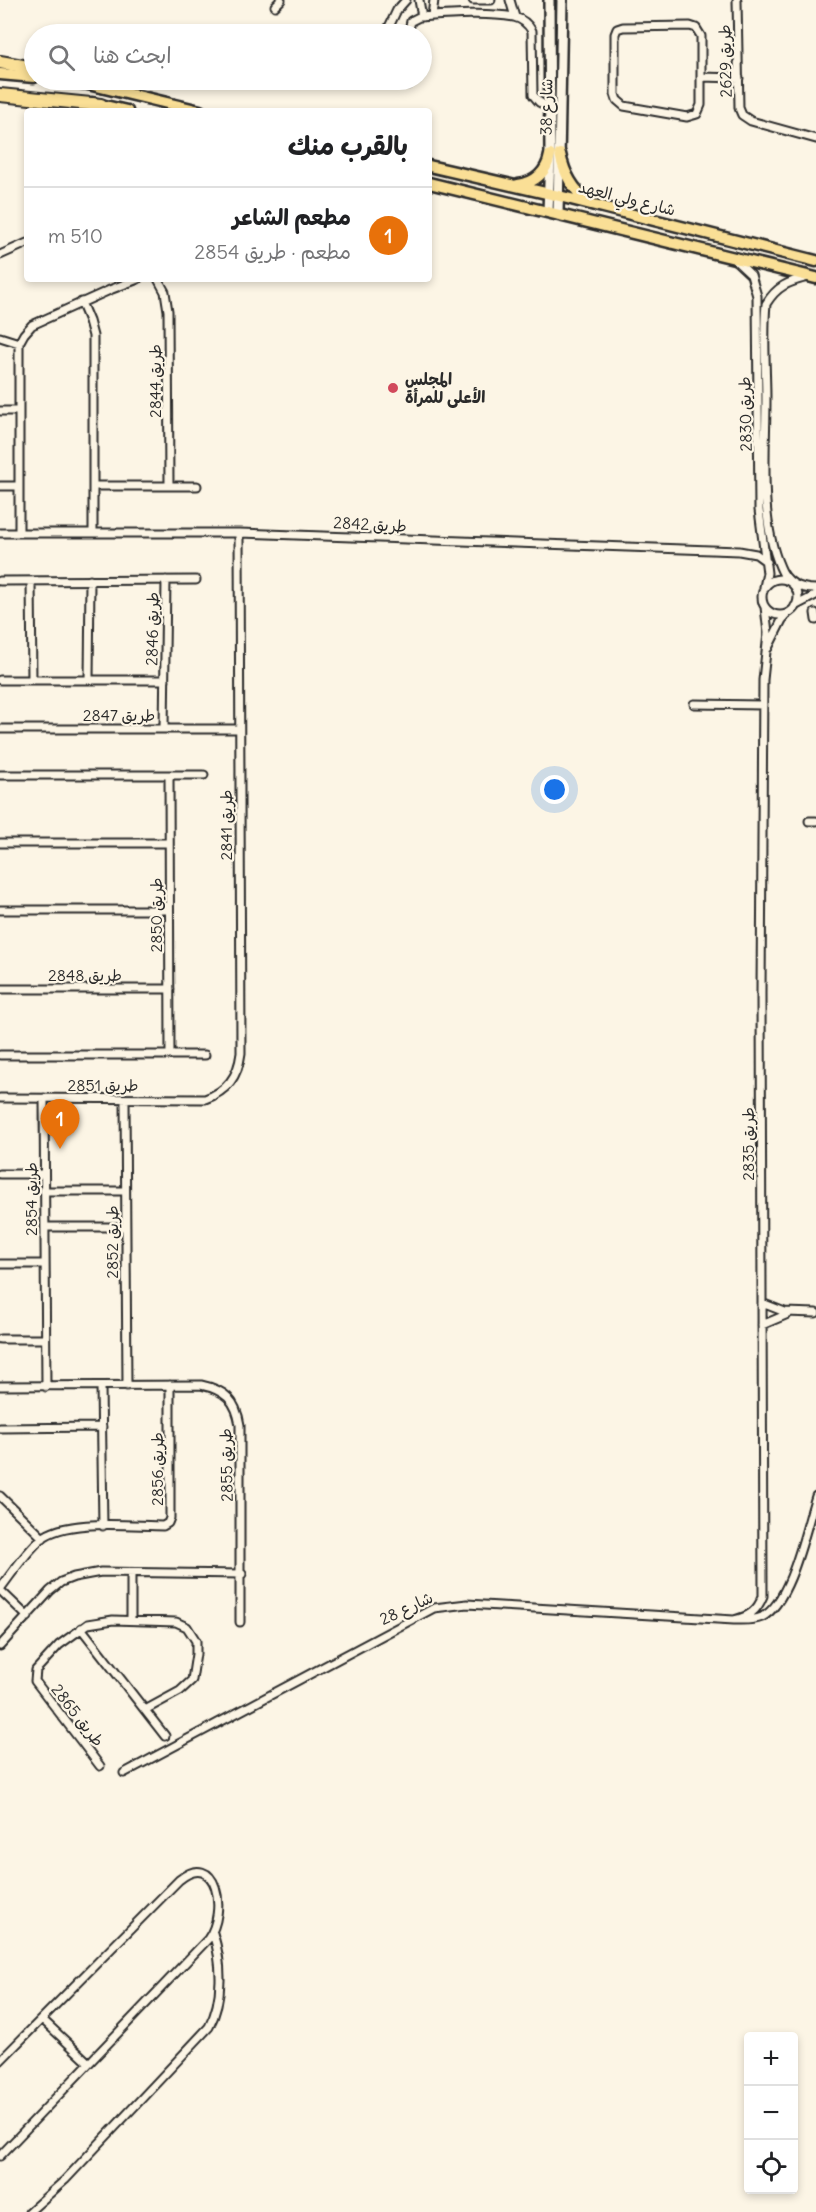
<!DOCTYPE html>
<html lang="ar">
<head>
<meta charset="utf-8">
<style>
	body { margin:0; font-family:Delius,"Playpen Sans Arabic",sans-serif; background:#f6f6f6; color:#202124; direction:rtl }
	.controls { position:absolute; right:18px; bottom:18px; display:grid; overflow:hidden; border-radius:6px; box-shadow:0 3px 9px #0003 }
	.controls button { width:54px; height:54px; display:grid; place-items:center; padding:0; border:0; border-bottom:2px solid #e0e0e0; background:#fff; color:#202124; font:30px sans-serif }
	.you { position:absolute; left:555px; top:790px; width:21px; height:21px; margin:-15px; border:4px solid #fff; border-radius:50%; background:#1a73e8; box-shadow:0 0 0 9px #1a73e833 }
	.badge { display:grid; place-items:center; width:39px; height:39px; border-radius:50%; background:#0b8043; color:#fff; font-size:20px; font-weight:700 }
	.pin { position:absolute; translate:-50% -50px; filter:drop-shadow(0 2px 3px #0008) }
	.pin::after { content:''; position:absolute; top:32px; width:21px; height:18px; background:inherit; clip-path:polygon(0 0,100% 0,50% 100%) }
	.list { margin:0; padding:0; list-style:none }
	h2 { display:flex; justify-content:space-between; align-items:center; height:78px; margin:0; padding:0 24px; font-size:26px }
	h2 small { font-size:20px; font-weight:400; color:#757577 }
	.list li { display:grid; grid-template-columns:39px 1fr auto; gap:18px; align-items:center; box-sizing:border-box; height:96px; padding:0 24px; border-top:2px solid #e0e0e0 }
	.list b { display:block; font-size:22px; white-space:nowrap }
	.list p { margin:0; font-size:20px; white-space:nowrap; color:#757577 }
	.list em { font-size:20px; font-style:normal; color:#757577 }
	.icon { flex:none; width:33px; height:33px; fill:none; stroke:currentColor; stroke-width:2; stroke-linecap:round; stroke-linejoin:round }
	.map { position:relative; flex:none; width:816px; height:2212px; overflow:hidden; direction:ltr }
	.search { position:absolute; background:#fff; box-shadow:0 3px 9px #0003; left:24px; top:24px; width:408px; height:66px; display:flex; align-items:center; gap:15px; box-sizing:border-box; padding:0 21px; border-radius:33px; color:#757577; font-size:22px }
	.panel { position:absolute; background:#fff; box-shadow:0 3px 9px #0003; left:24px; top:108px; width:408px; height:174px; border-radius:6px; direction:rtl }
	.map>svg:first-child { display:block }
</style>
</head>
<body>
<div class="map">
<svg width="816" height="2212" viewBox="0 0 816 2212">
	<rect width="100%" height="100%" fill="#fcf5e5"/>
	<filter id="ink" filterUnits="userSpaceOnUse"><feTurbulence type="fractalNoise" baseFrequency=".0167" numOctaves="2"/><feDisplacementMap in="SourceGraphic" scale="12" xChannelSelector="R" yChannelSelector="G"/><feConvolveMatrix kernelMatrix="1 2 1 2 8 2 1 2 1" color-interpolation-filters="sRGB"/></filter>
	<g filter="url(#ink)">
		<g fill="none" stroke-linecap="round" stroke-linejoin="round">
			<g stroke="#2b2b2b" stroke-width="11">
				<path id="minor" d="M419 0 422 17
					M473 0H491
					M510 0 515 17
					M737 0 739 108 742 115 751 121 816 139
					M275 6 281 0
					M432 16 434 0
					M690 26 696 28 701 36V105L697 114 687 117 624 106 617 100 615 94V34L617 29 623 27Z
					M387 31 397 10 406 0
					M408 34 411 21 419 17C449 15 484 12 514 17 522 19 528 24 532 31L533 95 539 102 549 107
					M701 77 739 78
					M408 84V80
					M0 255 27 243
					M735 260 751 275 757 296 759 510 767 573 764 587
					M808 277C788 282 777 286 766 304 763 335 766 368 766 400 766 451 759 519 780 567 786 583 800 589 816 589
					M158 279 165 292 168 311 169 486
					M81 302 89 321 93 336V533
					M0 337 19 343
					M0 411H19
					M0 486H18
					M94 486H197
					M0 533H239L739 551 756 554 767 562
					M19 533V343L24 334 32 325 112 289 138 279
					M762 597a18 18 0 1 1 36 0a18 18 0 1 1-36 0Z
					M0 581 196 580
					M31 581 32 680
					M795 606 816 595
					M815 613 816 620
					M768 648 782 620 788 613
					M0 680H165
					M89 680 90 580
					M694 704 763 705
					M164 728 166 580
					M0 729H239
					M0 775H204
					M169 775 170 1055
					M809 821H816
					M0 843H169
					M0 910H169
					M0 989H170
					M0 1055H205
					M0 1098 205 1099C227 1091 238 1077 241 1053L239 533
					M44 1098 46 1387
					M125 1099 127 1386
					M0 1174H44
					M44 1191H125
					M45 1227H126
					M0 1264H45
					M762 1303 785 1312 816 1313
					M762 1325 788 1314
					M0 1339H45
					M0 1386 201 1385C225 1390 236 1400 240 1425V1622
					M101 1386 103 1526
					M0 1428 102 1427
					M0 1496 43 1538
					M0 1589C13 1572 25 1553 41 1539 66 1518 132 1526 163 1526L168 1523 170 1518V1385
					M0 1590 28 1617
					M131 1620V1573
					M734 1620C750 1616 757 1611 763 1596L761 994 763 680 768 633 765 607
					M81 1628 165 1736
					M0 1646 50 1591 61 1582 74 1577 101 1572 242 1574
					M100 1766 35 1681 36 1670 59 1645 88 1624 113 1620 176 1622 187 1627 196 1641V1654L192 1680 180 1691 145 1710
					M124 1773 434 1608 467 1604 734 1620C743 1620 753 1621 762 1617 791 1603 806 1527 816 1496
					M42 2019 89 2063
					M0 2061 179 1880C217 1849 228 1911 208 1939L0 2156
					M29 2212 65 2180 209 2027C224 1999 222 1962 213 1933"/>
			</g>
			<g stroke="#2b2b2b" stroke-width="14">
				<path id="tertiary" d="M548 212 550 155 549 0
					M558 215 562 0"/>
			</g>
			<g stroke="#2b2b2b" stroke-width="15">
				<path id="primary" d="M0 74 34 77
					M54 80 84 83 200 111
					M92 103 127 111
					M560 154C564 174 572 189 588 201
					M429 166 559 196 816 261
					M429 183 816 278
					M518 185C535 183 547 172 550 155"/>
			</g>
			<g stroke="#2b2b2b" stroke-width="16">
				<path id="motorway" d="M0 62 34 68
					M75 80 84 83
					M0 95 101 105"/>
			</g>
			<use href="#minor" stroke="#fcf5e5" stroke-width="7"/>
			<use href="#tertiary" stroke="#fcf5e5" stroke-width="9"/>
			<use href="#primary" stroke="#fadf96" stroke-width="10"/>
			<use href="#motorway" stroke="#fadf96" stroke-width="12"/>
		</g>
	</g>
	<circle fill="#d1495b" stroke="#fcf5e5" stroke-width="2" cx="393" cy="388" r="6"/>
	<g text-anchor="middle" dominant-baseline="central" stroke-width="4.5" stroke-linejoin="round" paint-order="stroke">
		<g font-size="16" fill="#2b2b2b" stroke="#fcf5e5">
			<text transform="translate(725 61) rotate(-91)">طريق 2629</text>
			<text transform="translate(546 107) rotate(-89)">شارع 38</text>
			<text transform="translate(627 198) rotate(14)">شارع ولي العهد</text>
			<text transform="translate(155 381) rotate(-90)">طريق 2844</text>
			<text transform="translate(745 414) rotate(-91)">طريق 2830</text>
			<text transform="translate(370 524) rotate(3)">طريق 2842</text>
			<text transform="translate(152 629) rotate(-89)">طريق 2846</text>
			<text x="119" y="715">طريق 2847</text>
			<text transform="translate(226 825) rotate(-90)">طريق 2841</text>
			<text transform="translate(156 915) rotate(-90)">طريق 2850</text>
			<text x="85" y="975">طريق 2848</text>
			<text x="103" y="1085">طريق 2851</text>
			<text transform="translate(748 1144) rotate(-90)">طريق 2835</text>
			<text transform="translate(31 1199) rotate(-90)">طريق 2854</text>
			<text transform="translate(112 1242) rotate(-90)">طريق 2852</text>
			<text transform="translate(226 1465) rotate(-91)">طريق 2855</text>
			<text transform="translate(157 1469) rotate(-90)">طريق 2856</text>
			<text transform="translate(406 1608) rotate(-25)">شارع 28</text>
			<text transform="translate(78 1715) rotate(52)">طريق 2865</text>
		</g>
		<g font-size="16" font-weight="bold" fill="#2b2b2b" stroke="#fcf5e5" text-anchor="start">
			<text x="405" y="379">المجلس<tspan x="405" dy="18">الأعلى للمرأة</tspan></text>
		</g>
	</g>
</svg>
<div class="controls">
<button>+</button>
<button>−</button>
<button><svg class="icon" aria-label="locate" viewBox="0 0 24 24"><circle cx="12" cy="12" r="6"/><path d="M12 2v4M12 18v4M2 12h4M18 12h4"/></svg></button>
</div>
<div class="you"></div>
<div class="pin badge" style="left:60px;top:1149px;background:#e8710a">1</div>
<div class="search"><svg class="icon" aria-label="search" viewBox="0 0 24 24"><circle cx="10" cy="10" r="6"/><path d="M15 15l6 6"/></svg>ابحث هنا</div>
<section class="panel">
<h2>بالقرب منك<small></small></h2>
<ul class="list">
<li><span class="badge" style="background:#e8710a">1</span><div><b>مطعم الشاعر</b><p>مطعم · طريق 2854</p></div><em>510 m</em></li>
</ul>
</section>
</div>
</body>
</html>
